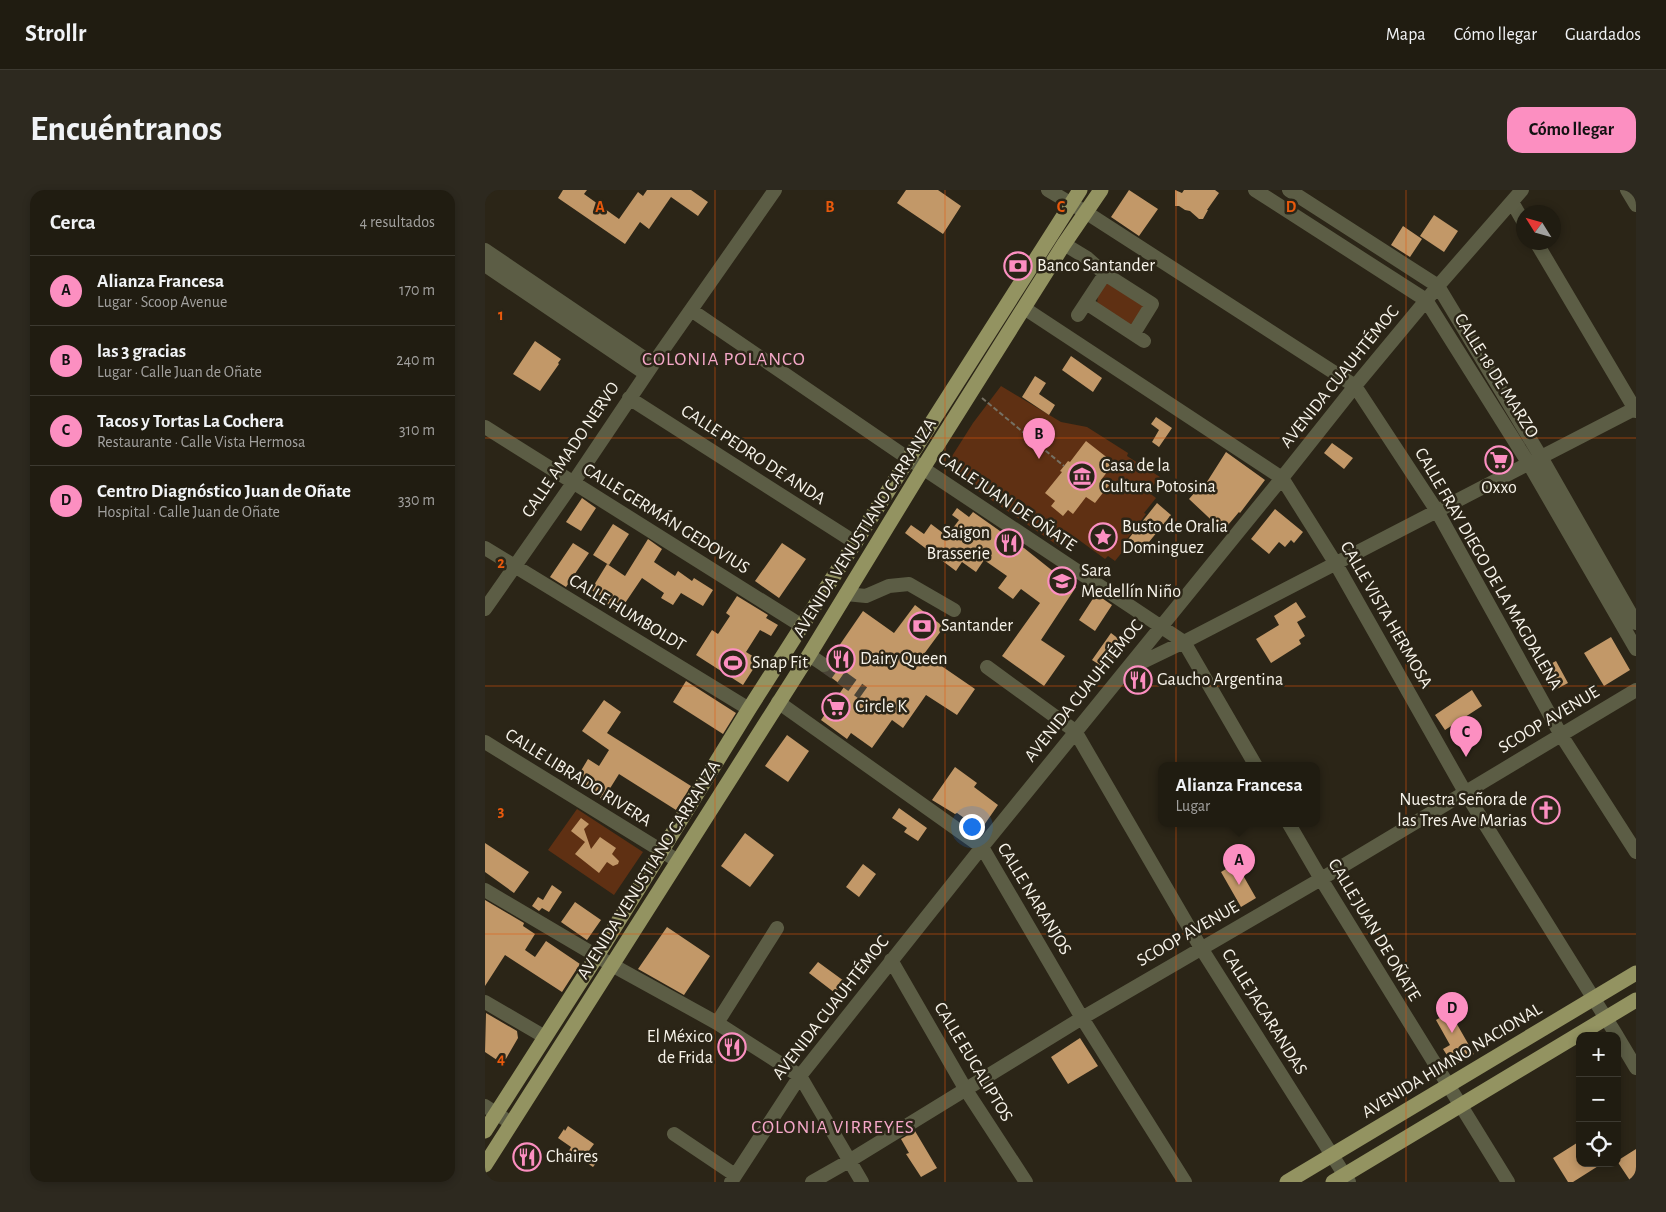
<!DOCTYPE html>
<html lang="es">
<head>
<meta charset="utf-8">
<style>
	body { margin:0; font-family:"Alegreya Sans",sans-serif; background:#2d291f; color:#f1f3f6 }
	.controls { position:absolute; right:15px; bottom:15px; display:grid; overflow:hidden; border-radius:10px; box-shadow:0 2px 8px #0003 }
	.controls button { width:45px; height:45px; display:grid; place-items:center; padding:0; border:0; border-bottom:1px solid #3d3a31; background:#201c11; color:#f1f3f6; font:25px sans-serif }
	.compass { position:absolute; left:1031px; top:15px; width:45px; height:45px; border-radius:50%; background:#201c11; box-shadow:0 2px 8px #0003; rotate:307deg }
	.you { position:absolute; left:486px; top:636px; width:18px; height:18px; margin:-12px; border:4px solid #fff; border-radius:50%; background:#1a73e8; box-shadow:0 0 0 8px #1a73e833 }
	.badge { display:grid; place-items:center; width:32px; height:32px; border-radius:50%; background:#fc8fc1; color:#111; font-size:16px; font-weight:700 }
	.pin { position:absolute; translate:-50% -41px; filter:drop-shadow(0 1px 2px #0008) }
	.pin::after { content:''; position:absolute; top:26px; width:18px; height:15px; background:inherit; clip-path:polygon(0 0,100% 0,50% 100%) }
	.popup { position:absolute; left:673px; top:572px; width:162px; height:65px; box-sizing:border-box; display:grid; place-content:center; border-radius:10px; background:#201c11; filter:drop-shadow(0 1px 4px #0005); font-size:16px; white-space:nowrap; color:#a2a19f }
	.popup b { font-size:19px; color:#f1f3f6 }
	.popup::after { content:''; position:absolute; left:50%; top:100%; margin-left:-10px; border:10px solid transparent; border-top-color:#201c11 }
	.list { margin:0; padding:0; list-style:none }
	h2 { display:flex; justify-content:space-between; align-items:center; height:65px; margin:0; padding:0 20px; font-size:21px }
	h2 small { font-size:16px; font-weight:400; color:#a2a19f }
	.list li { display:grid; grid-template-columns:32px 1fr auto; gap:15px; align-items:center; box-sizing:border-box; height:70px; padding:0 20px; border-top:1px solid #3d3a31 }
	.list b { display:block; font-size:19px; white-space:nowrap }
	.list p { margin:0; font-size:16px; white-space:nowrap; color:#a2a19f }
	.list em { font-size:16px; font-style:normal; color:#a2a19f }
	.icon { flex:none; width:28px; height:28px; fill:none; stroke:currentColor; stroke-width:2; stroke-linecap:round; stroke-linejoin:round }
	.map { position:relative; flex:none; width:1151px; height:992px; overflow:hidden; border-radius:15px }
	header { display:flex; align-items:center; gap:30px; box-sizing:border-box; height:70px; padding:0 25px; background:#201c11; border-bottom:1px solid #3d3a31 }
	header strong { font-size:24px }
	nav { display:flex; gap:28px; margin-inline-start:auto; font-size:18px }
	.intro { display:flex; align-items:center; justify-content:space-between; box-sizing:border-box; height:120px; padding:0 30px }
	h1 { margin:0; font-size:35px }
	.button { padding:12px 22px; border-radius:15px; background:#fc8fc1; color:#111; font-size:18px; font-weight:700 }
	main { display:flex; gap:30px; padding:0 30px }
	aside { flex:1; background:#201c11; border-radius:15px; box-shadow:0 2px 8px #0003 }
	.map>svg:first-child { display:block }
</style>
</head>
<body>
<header>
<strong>Strollr</strong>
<nav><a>Mapa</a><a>Cómo llegar</a><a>Guardados</a></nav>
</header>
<div class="intro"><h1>Encuéntranos</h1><a class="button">Cómo llegar</a></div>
<main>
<aside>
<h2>Cerca<small>4 resultados</small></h2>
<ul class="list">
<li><span class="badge">A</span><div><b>Alianza Francesa</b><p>Lugar · Scoop Avenue</p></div><em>170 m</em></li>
<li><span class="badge">B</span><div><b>las 3 gracias</b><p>Lugar · Calle Juan de Oñate</p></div><em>240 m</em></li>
<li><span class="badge">C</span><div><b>Tacos y Tortas La Cochera</b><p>Restaurante · Calle Vista Hermosa</p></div><em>310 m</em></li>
<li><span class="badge">D</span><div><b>Centro Diagnóstico Juan de Oñate</b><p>Hospital · Calle Juan de Oñate</p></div><em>330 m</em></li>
</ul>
</aside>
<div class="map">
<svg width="1151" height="992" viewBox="0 0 1151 992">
	<rect width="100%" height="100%" fill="#2b2517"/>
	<path fill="#5f3013" d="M622 93 660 116 645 136 612 114 613 105Z
		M516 196 576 232 602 237 643 263 642 266 675 287 663 302 671 308 659 323 661 324 639 353 642 356 630 371 623 366 620 369 594 350 591 352 587 349 582 355 579 353 575 357 464 281 465 277 462 274 488 233Z
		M92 619 158 662 129 705 63 660Z"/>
	<path fill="#c29868" d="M78 0H102L99 4 134 29 153 2 158 6 162 0H206L223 12 213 26 186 7 164 39 155 32 140 54 73 8Z
		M421 0H453L476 16 458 44 412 13Z
		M644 0 673 19 654 46 626 27Z
		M690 0 697 3 699 0H730L734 3 722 20H723L718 29H714L705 21 700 20 694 16H690Z
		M949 25 973 41 959 62 935 46Z
		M918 36 937 49 925 67 906 55Z
		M50 151 76 169 73 173 74 174 55 201 28 184Z
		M586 166 617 188 608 202 577 180Z
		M550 186 561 193 554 204 570 215 564 225 537 207Z
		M671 227 687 238 674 257 667 252 674 240 666 234Z
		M601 251 629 273 616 290 624 295 610 313 601 307 588 324 583 320 578 326 566 316 570 311 560 303 577 282 575 281 583 271 585 272Z
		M847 253 868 268 859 279 839 263Z
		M741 262 780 290 755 323 754 322 738 341 704 309 718 293 720 295Z
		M97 308 111 318 96 341 81 332Z
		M672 313 686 325 655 363 641 352Z
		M472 318 484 327 488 322 539 358 569 382 591 397 556 450 580 466 559 496 517 466 555 413 536 399 528 409 513 398 522 386 499 370 491 382 477 372 471 381 420 343 426 335 439 344 446 334 462 346 474 330 467 325Z
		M790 319 818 342 809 353 806 350 800 357 794 352 784 364 766 349Z
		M128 334 144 344 124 375 108 365Z
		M163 349 177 359 169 372 190 386 193 381 207 391 209 388 228 400 218 416 196 403 188 415 176 408 179 403 157 388 134 422 122 414 124 411 106 400 122 374 140 386Z
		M88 353 104 363 81 397 65 387Z
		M297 353 321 369 294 408 270 391Z
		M611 404 627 415 610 441 594 430Z
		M252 406 283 425 281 428 293 435 286 446 275 440 261 462 274 470 258 495 211 465 227 440 233 444 245 426 241 423Z
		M811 412 821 427 812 432 820 446 814 450 816 454 786 473 771 449 794 435 789 426Z
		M430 415 459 437 439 464 490 499 472 525 441 505 418 538 407 530 387 558 366 543 362 549 336 530 359 497 340 483 346 479 348 475 345 469 378 421 409 443Z
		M626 443 639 453 621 479 607 470Z
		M1126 447 1145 480 1119 496 1099 463Z
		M1071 471 1083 493 1068 501 1056 479Z
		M201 491 251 523 238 544 188 512Z
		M987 500 997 516 960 540 950 525Z
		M119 510 136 522 122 543 206 596 191 620 134 584 124 600 130 604 124 614 115 608 117 605 91 589 103 569 114 576 124 560 97 541Z
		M302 545 324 561 303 592 280 576Z
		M470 577 492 593 489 597 513 615 497 638 492 634 491 636 472 623 470 624 447 610Z
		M414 618 442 638 433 651 419 642 422 638 407 628Z
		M96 628 104 634 99 639 106 659 115 647 131 658 127 664 134 671 133 674 128 676 122 672 114 683 90 664 100 652 86 641Z
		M260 643 289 665 265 697 236 676Z
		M0 653 44 682 29 703 0 682Z
		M751 673 771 708 756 717 736 682Z
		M378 674 391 684 374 707 361 697Z
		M67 695 77 702 64 722 57 718 54 721 47 716 53 707 58 710Z
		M0 710 39 733 38 736 50 744 40 760 50 767 61 751 95 774 77 802 20 765 0 796Z
		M90 712 116 730 102 750 76 732Z
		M182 737 225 766 199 805 153 779Z
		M333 772 359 791 350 803 324 783Z
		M965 822 989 864 973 873 965 870 958 859 965 855 951 830Z
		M1 823 32 841 33 848 18 874 0 862Z
		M595 848 613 876 583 894 566 867Z
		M83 936 109 954 103 962 114 969 108 977 84 961 86 957 73 948 79 939 80 941Z
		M430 941 452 978 436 987 421 964 424 963 416 949Z
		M1095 951V973H1118L1088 992H1083L1068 968Z
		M1151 959V992H1146L1132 971Z"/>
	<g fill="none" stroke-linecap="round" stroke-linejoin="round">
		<path stroke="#4a4437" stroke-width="14" stroke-dasharray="14 7" stroke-linecap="butt" d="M339 475 378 503"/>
		<path stroke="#757063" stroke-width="2" stroke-dasharray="5 2.5" stroke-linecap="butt" d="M497 208 579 276"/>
		<path stroke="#5c5d45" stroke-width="14" d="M563 0 602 23 870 196 952 321 1076 545 1151 662
			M770 0 941 110 1044 274 1151 459
			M804 0 953 96 1056 267 1151 433
			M1142 0 1151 15
			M1027 12 1038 31
			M1051 52 1151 221
			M579 54 602 68 620 84 667 114 649 143
			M0 60 168 174
			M0 75 161 184
			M601 113 659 151
			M539 118 797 288 851 374 980 602 1132 846
			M206 120 424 269 699 452 771 576
			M593 125 620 84
			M144 208 371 353
			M0 237 317 436
			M0 358 264 519
			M361 404 381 406 404 396 424 394 469 420
			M0 419 88 293 168 174 290 0
			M324 465 339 475
			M502 477 590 541 716 758 864 992
			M643 479 699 452 1151 218
			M293 512 497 657 597 828 700 992
			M0 552 193 671
			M804 634 836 689 1023 992
			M0 700 127 775 232 833 315 886 377 992
			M406 770 481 900 541 992
			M0 812 60 847
			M232 833 292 738
			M1132 846 1151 878
			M0 916 26 933
			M189 944 250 985
			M246 992 315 886 497 657 797 288 870 196 953 96 1037 0
			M327 992 364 971 597 828 836 689 1151 500"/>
		<path stroke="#939361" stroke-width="15" d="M0 941 112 766 264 519 595 0
			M0 975 324 465 438 278 579 54 616 0
			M802 992 1151 783
			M848 992 1151 810"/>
	</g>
	<path fill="none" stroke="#e8590c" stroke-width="1" stroke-opacity="0.55" d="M230 0V992M460 0V992M691 0V992M921 0V992M0 248H1151M0 496H1151M0 744H1151"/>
	<defs>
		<g id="bank-ring" transform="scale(1.4375)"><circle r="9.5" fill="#2b2517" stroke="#fc8fc1" stroke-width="1.5"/><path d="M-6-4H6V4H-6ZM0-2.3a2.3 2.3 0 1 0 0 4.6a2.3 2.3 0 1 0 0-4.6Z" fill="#fc8fc1"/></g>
		<g id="supermarket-ring" transform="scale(1.4375)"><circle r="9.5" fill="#2b2517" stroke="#fc8fc1" stroke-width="1.5"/><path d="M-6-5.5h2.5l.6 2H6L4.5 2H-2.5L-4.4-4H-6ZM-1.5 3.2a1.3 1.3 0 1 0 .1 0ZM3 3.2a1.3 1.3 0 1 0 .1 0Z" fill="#fc8fc1"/></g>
		<g id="museum-ring" transform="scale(1.4375)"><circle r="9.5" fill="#2b2517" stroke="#fc8fc1" stroke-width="1.5"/><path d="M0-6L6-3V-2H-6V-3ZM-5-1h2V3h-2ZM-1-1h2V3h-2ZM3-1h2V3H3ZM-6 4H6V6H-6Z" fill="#fc8fc1"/></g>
		<g id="sight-ring" transform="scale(1.4375)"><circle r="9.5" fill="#2b2517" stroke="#fc8fc1" stroke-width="1.5"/><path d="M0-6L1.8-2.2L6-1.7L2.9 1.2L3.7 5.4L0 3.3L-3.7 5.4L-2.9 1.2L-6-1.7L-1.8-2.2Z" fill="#fc8fc1"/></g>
		<g id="restaurant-ring" transform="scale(1.4375)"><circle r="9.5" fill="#2b2517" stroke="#fc8fc1" stroke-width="1.5"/><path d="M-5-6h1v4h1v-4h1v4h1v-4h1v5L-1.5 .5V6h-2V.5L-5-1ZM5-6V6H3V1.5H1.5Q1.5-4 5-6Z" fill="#fc8fc1"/></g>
		<g id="school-ring" transform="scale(1.4375)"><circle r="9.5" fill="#2b2517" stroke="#fc8fc1" stroke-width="1.5"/><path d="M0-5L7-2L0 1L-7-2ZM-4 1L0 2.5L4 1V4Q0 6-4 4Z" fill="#fc8fc1"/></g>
		<g id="stadium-ring" transform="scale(1.4375)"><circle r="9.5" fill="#2b2517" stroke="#fc8fc1" stroke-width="1.5"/><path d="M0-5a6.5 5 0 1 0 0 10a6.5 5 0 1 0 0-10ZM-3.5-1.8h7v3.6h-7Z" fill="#fc8fc1"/></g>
		<g id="church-ring" transform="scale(1.4375)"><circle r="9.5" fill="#2b2517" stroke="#fc8fc1" stroke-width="1.5"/><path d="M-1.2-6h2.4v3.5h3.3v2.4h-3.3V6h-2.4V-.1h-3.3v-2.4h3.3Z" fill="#fc8fc1"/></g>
	</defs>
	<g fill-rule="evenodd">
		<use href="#bank-ring" x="533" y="76"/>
		<use href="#supermarket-ring" x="1014" y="270"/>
		<use href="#museum-ring" x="597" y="286"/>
		<use href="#sight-ring" x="618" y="347"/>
		<use href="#restaurant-ring" x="524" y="353"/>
		<use href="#school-ring" x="577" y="391"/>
		<use href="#bank-ring" x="437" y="436"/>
		<use href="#restaurant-ring" x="356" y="469"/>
		<use href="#stadium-ring" x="248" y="473"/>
		<use href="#restaurant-ring" x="653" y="490"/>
		<use href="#supermarket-ring" x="351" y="517"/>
		<use href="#church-ring" x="1061" y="620"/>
		<use href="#restaurant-ring" x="247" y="857"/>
		<use href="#restaurant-ring" x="42" y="967"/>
	</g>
	<g text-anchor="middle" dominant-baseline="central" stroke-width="5" stroke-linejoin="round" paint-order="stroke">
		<g font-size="18" fill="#f7f3ea" stroke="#2b2517" text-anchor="start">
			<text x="552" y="76">Banco Santander</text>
			<text x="616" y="276">Casa de la<tspan x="616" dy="21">Cultura Potosina</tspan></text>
			<text x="1014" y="298" text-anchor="middle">Oxxo</text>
			<text x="637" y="337">Busto de Oralia<tspan x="637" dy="21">Dominguez</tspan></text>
			<text x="505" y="343" text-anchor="end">Saigon<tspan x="505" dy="21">Brasserie</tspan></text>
			<text x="596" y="381">Sara<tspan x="596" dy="21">Medellín Niño</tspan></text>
			<text x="456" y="436">Santander</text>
			<text x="375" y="469">Dairy Queen</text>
			<text x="267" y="473">Snap Fit</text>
			<text x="672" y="490">Gaucho Argentina</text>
			<text x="370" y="517">Circle K</text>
			<text x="1042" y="610" text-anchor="end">Nuestra Señora de<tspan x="1042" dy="21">las Tres Ave Marias</tspan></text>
			<text x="228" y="847" text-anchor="end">El México<tspan x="228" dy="21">de Frida</tspan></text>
			<text x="61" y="967">Chaires</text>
		</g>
		<g font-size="18" fill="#f7f3ea" stroke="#2b2517">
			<text transform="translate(1011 186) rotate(58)">CALLE 18 DE MARZO</text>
			<text transform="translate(855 187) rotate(-51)">AVENIDA CUAUHTÉMOC</text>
			<text transform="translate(86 260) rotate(-56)">CALLE AMADO NERVO</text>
			<text transform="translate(268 265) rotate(33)">CALLE PEDRO DE ANDA</text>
			<text transform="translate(522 312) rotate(34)">CALLE JUAN DE OÑATE</text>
			<text transform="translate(181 329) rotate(32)">CALLE GERMÁN GEDOVIUS</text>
			<text transform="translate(380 338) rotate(-58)">AVENIDA VENUSTIANO CARRANZA</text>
			<text transform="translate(1003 379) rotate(60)">CALLE FRAY DIEGO DE LA MAGDALENA</text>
			<text transform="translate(142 423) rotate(31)">CALLE HUMBOLDT</text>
			<text transform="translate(901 425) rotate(60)">CALLE VISTA HERMOSA</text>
			<text transform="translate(599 501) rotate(-51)">AVENIDA CUAUHTÉMOC</text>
			<text transform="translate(1064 530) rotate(-31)">SCOOP AVENUE</text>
			<text transform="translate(93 588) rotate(32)">CALLE LIBRADO RIVERA</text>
			<text transform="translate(164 680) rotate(-58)">AVENIDA VENUSTIANO CARRANZA</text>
			<text transform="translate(549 709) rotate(59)">CALLE NARANJOS</text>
			<text transform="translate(889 740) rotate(59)">CALLE JUAN DE OÑATE</text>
			<text transform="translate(703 744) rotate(-30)">SCOOP AVENUE</text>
			<text transform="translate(346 818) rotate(-52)">AVENIDA CUAUHTÉMOC</text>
			<text transform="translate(779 822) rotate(58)">CALLE JACARANDAS</text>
			<text transform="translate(967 871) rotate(-31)">AVENIDA HIMNO NACIONAL</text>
			<text transform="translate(488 872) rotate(59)">CALLE EUCALIPTOS</text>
		</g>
		<g font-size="19" letter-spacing="1" fill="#f5a8c9" stroke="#2b2517">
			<text x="239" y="169">COLONIA POLANCO</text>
			<text x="348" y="937">COLONIA VIRREYES</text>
		</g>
	</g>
	<g font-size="16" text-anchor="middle" font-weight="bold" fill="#e8590c" stroke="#2b2517" stroke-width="5" stroke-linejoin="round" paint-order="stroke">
		<text x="115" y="22">A</text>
		<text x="345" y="22">B</text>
		<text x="576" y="22">C</text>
		<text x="806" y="22">D</text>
		<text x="16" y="130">1</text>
		<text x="16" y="378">2</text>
		<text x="16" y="626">3</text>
		<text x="16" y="874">4</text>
	</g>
</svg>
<div class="controls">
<button>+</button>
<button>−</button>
<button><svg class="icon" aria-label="locate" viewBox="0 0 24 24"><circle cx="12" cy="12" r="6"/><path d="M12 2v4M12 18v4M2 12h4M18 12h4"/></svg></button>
</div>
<svg class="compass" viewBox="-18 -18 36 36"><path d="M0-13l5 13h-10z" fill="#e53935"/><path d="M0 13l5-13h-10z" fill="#a2a19f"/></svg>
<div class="you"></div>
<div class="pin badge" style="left:754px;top:695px">A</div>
<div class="popup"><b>Alianza Francesa</b>Lugar</div>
<div class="pin badge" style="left:554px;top:269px">B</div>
<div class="pin badge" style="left:981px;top:567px">C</div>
<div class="pin badge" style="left:967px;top:843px">D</div>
</div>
</main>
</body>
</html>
